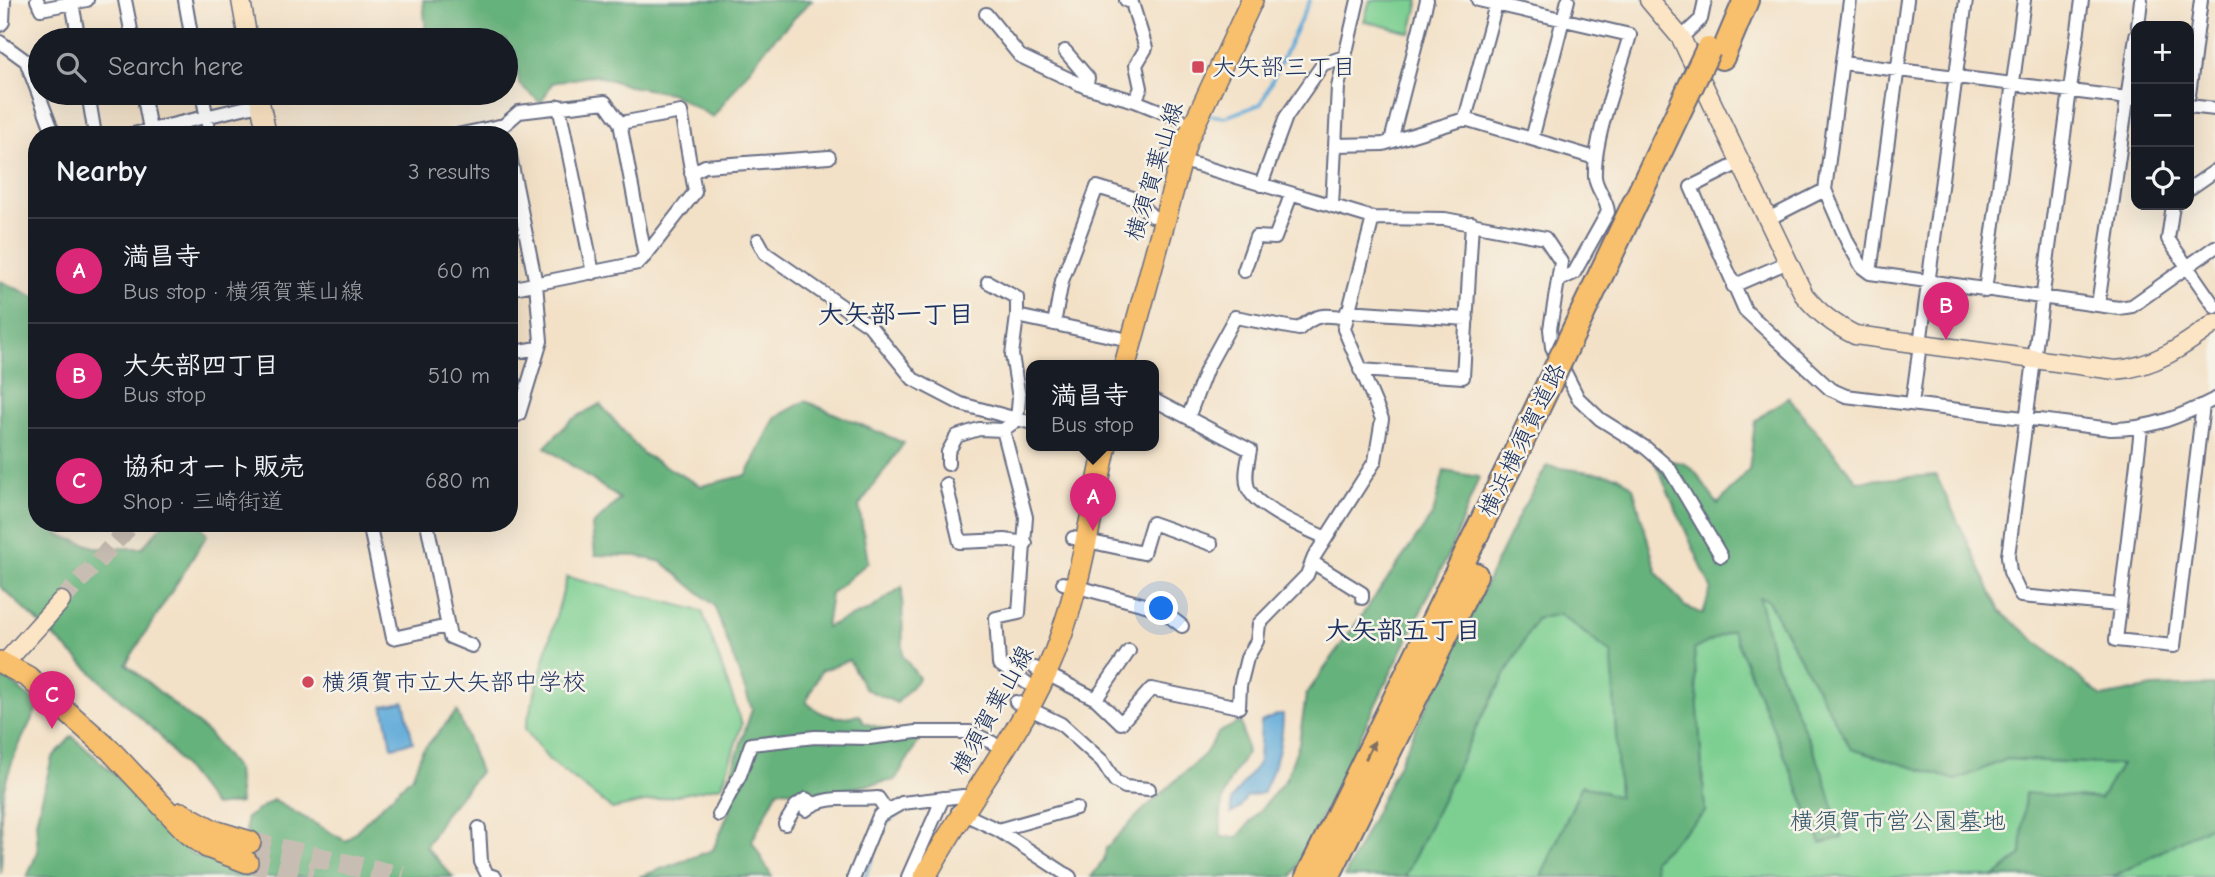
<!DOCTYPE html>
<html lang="en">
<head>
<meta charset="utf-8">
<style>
	body { margin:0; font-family:"Comic Neue","Klee One",sans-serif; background:#20242c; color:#f1f3f6 }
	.controls { position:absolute; right:21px; top:21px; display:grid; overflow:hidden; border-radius:14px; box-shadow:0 7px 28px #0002 }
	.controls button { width:63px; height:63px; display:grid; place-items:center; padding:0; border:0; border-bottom:2px solid #363941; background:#171b24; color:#f1f3f6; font:35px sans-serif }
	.you { position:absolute; left:1162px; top:609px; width:24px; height:24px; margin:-18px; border:5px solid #fff; border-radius:50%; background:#1a73e8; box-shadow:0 0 0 10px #1a73e833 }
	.badge { display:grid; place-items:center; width:46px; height:46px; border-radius:50%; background:#db2777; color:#fff; font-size:23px; font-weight:700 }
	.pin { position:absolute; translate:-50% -58px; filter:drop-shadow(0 2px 4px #0008) }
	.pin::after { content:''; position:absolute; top:37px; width:24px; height:21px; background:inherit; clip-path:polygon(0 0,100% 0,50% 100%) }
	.popup { position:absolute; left:1026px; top:360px; width:133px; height:91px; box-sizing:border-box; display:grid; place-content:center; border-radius:14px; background:#171b24; filter:drop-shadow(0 2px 5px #0005); font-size:23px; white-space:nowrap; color:#9ea1a6 }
	.popup b { font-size:26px; color:#f1f3f6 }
	.popup::after { content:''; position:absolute; left:50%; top:100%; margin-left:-14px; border:14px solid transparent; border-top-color:#171b24 }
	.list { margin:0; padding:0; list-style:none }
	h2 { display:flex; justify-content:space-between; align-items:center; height:91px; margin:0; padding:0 28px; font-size:30px }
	h2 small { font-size:23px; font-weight:400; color:#9ea1a6 }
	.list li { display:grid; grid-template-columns:46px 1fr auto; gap:21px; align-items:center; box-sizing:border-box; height:105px; padding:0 28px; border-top:2px solid #363941 }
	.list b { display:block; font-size:26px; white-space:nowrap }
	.list p { margin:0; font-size:23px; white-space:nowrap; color:#9ea1a6 }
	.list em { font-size:23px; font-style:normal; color:#9ea1a6 }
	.icon { flex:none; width:38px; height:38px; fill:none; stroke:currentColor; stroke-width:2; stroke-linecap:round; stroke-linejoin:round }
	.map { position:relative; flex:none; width:2215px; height:877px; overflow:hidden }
	.search { position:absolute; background:#171b24; box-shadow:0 7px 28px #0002; left:28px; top:28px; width:490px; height:77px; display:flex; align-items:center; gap:18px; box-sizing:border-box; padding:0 24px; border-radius:38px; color:#9ea1a6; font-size:26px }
	.panel { position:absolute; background:#171b24; box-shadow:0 7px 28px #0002; left:28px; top:126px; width:490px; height:406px; border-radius:28px }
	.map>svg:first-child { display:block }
</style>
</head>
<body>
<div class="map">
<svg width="2215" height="877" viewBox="0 0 2215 877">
	<rect width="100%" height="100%" fill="#f7f3e8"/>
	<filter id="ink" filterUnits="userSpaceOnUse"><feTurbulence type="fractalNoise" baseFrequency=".0143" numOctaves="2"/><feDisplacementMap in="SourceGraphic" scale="14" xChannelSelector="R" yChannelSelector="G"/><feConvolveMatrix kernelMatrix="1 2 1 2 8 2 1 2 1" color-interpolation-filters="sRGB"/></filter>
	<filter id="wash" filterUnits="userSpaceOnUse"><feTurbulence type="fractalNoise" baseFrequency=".00686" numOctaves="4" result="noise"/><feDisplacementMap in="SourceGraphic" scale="28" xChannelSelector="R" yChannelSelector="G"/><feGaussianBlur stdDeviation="1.57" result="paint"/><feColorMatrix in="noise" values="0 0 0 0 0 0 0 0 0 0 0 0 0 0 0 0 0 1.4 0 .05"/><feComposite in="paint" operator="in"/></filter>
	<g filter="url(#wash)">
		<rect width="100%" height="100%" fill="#f3e1c7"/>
		<path fill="#7dcf91" stroke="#4c7f78" stroke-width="2" d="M1370 0H1419L1411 33 1364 21Z
			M567 577 702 611 742 724 722 786 612 809 548 759 525 729Z
			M1758 597 1767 599 1852 749 1956 780 2007 759 2121 765 2100 799 2025 794 2021 855 1995 877H1656L1653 860 1705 812 1694 649 1733 629 1821 842 1842 838 1823 773 1774 659Z
			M1559 614 1612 654 1619 797 1582 785 1541 877H1405L1479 722 1536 619Z
			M2211 825 2215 831V877H2113Z"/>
		<path fill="#66b27b" stroke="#40706c" stroke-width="2" d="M423 0H812L769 44 713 117 670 93 629 86 595 75 552 83 541 103 519 84 515 51 506 52V40H422L426 34Z
			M0 281 37 298V523H52L59 535 98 548H142L164 523H199L207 535 126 664 207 732 237 770 240 803 214 806 159 735 0 586Z
			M1788 397 1857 481 1936 475 2000 611 2102 697 2153 687 2215 685V831L2211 825 2112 877H1995L2021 855 2025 793 2100 799 2121 765 2007 759 1956 780 1851 749 1767 599 1759 597 1774 659 1823 773 1842 838 1821 843 1732 630 1694 649 1705 812 1653 860 1656 877H1541L1582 785 1619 797 1612 654 1560 614 1536 619 1479 722 1405 877H1344L1521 511 1547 466 1619 476 1633 487 1657 573 1684 606 1703 614 1711 588 1655 462C1699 457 1693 475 1718 504L1749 470 1755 421Z
			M805 401 904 443 859 506 868 562 831 594 826 627 869 610 902 587 903 656 919 678 897 703 865 689 849 660 821 671 806 702C823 718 838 719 860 715L864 723 920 739 895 780 831 792 778 790 752 841 772 877H639L713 850 729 812 726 789 752 709 714 605 662 562 637 556 595 555 592 526 620 499 545 447 571 420 600 404 643 454 701 486 747 475 775 418Z
			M1444 471 1479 477 1450 551 1292 877H1091L1104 860 1106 848 1143 810 1205 754 1219 732 1241 722 1247 753C1225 787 1219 794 1221 837H1238L1286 779 1299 743 1306 695 1433 514Z
			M0 678 9 681 39 705C22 739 2 774 1 814 1 835 4 853 0 874Z
			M457 711 480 772 444 815 426 847 453 877H27L38 851 36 821 52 758 72 736 135 793 192 854 247 876 246 818 273 800 346 841 413 775 422 751Z"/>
		<path fill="#61abd9" stroke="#3e6d9c" stroke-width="2" d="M404 702 413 742 392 747 383 706Z
			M1279 714H1283C1283 742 1275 768 1263 793L1246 797 1240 808 1231 814V800L1259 762 1261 722Z"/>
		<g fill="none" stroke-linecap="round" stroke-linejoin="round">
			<path stroke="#61abd9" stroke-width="3.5" d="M1209 115 1225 117 1261 104 1310 0
				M865 877 887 822 908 808"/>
		</g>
	</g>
	<g filter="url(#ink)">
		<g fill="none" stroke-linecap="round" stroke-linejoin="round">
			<path stroke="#c8bdb2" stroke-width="18" stroke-dasharray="18 9" stroke-linecap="butt" d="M61 601 133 523"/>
			<path stroke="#c8bdb2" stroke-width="21" stroke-dasharray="21 10" stroke-linecap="butt" d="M250 842 403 877
				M247 862 312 877"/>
			<g stroke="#676d83" stroke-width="16">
				<path id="street" d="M37 0 41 9 87 0
					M125 0 133 40
					M185 0 192 40
					M1126 0 1132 3 1146 48 1136 65 1141 88 1135 101
					M1478 0 1630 35C1619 74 1593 138 1595 177 1596 189 1607 199 1608 212L1574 273 1559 280
					M1850 0 1825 190 1848 243 1862 267 1870 273 2119 308 2132 306 2215 247
					M2082 0 2008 556 2010 572 2021 596 2119 605
					M72 3 79 40
					M986 14 1020 56 1086 87 1135 101 1180 119
					M0 25 3 22 4 0
					M2138 26 2141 0
					M1681 38 1701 19 1705 0
					M0 42 26 61 54 135
					M1065 51 1088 78 1086 87
					M1842 63 2136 99
					M88 93 95 135
					M143 93 151 135
					M202 93 210 135
					M2189 95 2201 0
					M559 106 593 273
					M2189 106 2215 109
					M1465 119 1496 4
					M620 123 645 256
					M129 135 260 104
					M457 135 504 125 519 112 605 102 620 123 681 112 695 192 645 256 638 263 509 289
					M1532 139 1568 0
					M1391 141 1427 0
					M1336 145 1383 144 1465 119 1595 158
					M509 151 536 284 541 341 519 414 509 420
					M1167 156 1373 218 1445 219 1545 238 1561 262 1550 329 1552 347 1578 398 1600 419 1646 448 1669 468 1721 556
					M1741 162 1691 187 1745 310 1830 389 1846 396 2111 429C2150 429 2180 417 2215 399
					M691 173 705 166 829 157
					M1261 185 1286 117 1323 64 1344 57
					M2189 189 2215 171
					M2173 205 2168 239 2215 307
					M1332 206 1338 87 1358 0
					M1768 219 1825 190
					M758 240 765 253 869 325 913 379 961 404 1032 423
					M1244 271 1256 237 1275 238 1291 195
					M1870 273 1907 0
					M988 282 1017 298V316L1120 338
					M1733 286 1788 262
					M1985 291 2024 0
					M2098 305 2136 36
					M1347 311 1467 319
					M1054 324 1062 281 1097 187 1133 198 1152 216
					M509 353 538 348
					M1360 370 1463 377 1472 223
					M1154 400 1250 450C1248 462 1244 476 1248 488 1256 508 1307 529 1326 538
					M1912 404 1966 0
					M1189 415 1207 368 1235 317 1299 329C1315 314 1324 314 1346 318
					M2141 429 2116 640 2174 646 2203 405
					M1003 430 1026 517 1019 613 996 618 999 664 1027 683
					M948 464V452L957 436 979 429 1003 430 1017 420 1019 398 1012 355 1017 316
					M946 484 960 542 1005 540 1026 543
					M369 523 393 638 448 626
					M427 523 450 637 472 646
					M1073 538 1143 553 1152 523 1211 544
					M1312 562 1362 593V598
					M1063 583 1160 609 1182 626
					M1035 668 1096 699 1121 723 1151 689 1239 707 1240 686 1247 658 1257 641 1259 624 1307 575 1314 557 1375 461 1382 419 1344 329 1373 218
					M1096 699 1129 651
					M1016 702 1061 724 1102 761 1115 781 1125 787 1149 789
					M806 810C824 793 855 801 878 798L887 811
					M958 811 998 830 1076 808
					M719 815 740 775 751 744 815 737 869 738 916 732H970L993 743
					M785 824 796 806 806 799 813 803
					M479 828 481 862 487 874 495 877
					M998 830 1070 877
					M854 877 879 816 902 803 963 796
					M908 877 943 798"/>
			</g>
			<g stroke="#676d83" stroke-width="21">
				<path id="secondary" d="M241 0 248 40
					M1649 0 1681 38 1804 295C1819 313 1833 324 1855 335L2115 370C2153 368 2185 345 2215 323
					M258 93 267 135
					M4 664 61 601"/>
			</g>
			<g stroke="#676d83" stroke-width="24">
				<path id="primary" d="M1125 365 1186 142 1252 0
					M0 662 28 677 111 751 188 833 207 847 247 862
					M181 813 214 831 250 842
					M925 877C962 807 1014 744 1047 671 1079 601 1089 520 1106 445"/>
			</g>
			<g stroke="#676d83" stroke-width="28">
				<path id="highway" d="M1722 57 1746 0
					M1308 877 1514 457
					M1327 877 1475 575"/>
			</g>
			<use href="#street" stroke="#fff" stroke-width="12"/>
			<use href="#secondary" stroke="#fce5c4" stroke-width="18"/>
			<use href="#primary" stroke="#f8bf6c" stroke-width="21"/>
			<use href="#highway" stroke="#f8bf6c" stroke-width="24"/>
			<g stroke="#676d83" stroke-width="28" stroke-linecap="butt">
				<path id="highway-bridge" d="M1514 457 1708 50"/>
			</g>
			<use href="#highway-bridge" stroke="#f8bf6c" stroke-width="24"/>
		</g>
		<defs><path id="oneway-solid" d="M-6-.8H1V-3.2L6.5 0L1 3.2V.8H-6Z" transform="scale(1.75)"/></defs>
		<use fill="#7e7064" href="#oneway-solid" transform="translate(1370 750) rotate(-64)"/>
	</g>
	<g fill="#d1495b" stroke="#f7f3e8" stroke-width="2.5">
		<rect x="1191" y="60" width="14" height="14" rx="3.5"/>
		<circle cx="308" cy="682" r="7"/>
	</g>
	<g text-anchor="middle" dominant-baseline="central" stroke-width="5" stroke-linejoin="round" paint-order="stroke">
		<g font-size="24" fill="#1b2f5e" stroke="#f7f3e8" text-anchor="start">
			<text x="1212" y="67">大矢部三丁目</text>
			<text x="322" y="682">横須賀市立大矢部中学校</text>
		</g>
		<g font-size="24" fill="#1b2f5e" stroke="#f7f3e8">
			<text transform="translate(1154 171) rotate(-73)">横須賀葉山線</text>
			<text transform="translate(1522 440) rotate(-64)">横浜横須賀道路</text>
			<text transform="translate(992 710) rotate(-61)">横須賀葉山線</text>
		</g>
		<g font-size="24" fill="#34576b" stroke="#f7f3e8">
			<text x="1898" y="821">横須賀市営公園墓地</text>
		</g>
		<g font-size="26" font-weight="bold" fill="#1b2f5e" stroke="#f7f3e8">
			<text x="896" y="315">大矢部一丁目</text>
			<text x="1403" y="631">大矢部五丁目</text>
		</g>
	</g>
</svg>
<div class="controls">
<button>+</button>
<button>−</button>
<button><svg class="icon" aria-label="locate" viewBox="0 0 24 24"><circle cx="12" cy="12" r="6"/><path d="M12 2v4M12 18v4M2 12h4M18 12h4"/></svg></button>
</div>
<div class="you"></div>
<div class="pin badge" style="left:1093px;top:531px">A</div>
<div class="popup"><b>満昌寺</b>Bus stop</div>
<div class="pin badge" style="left:1946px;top:340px">B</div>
<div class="pin badge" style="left:52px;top:729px">C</div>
<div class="search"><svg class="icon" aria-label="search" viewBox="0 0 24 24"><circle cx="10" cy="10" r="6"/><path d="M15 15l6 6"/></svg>Search here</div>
<section class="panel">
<h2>Nearby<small>3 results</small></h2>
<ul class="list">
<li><span class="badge">A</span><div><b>満昌寺</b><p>Bus stop · 横須賀葉山線</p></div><em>60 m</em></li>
<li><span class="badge">B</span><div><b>大矢部四丁目</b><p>Bus stop</p></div><em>510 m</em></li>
<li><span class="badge">C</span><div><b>協和オート販売</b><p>Shop · 三崎街道</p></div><em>680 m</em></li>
</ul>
</section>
</div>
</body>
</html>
